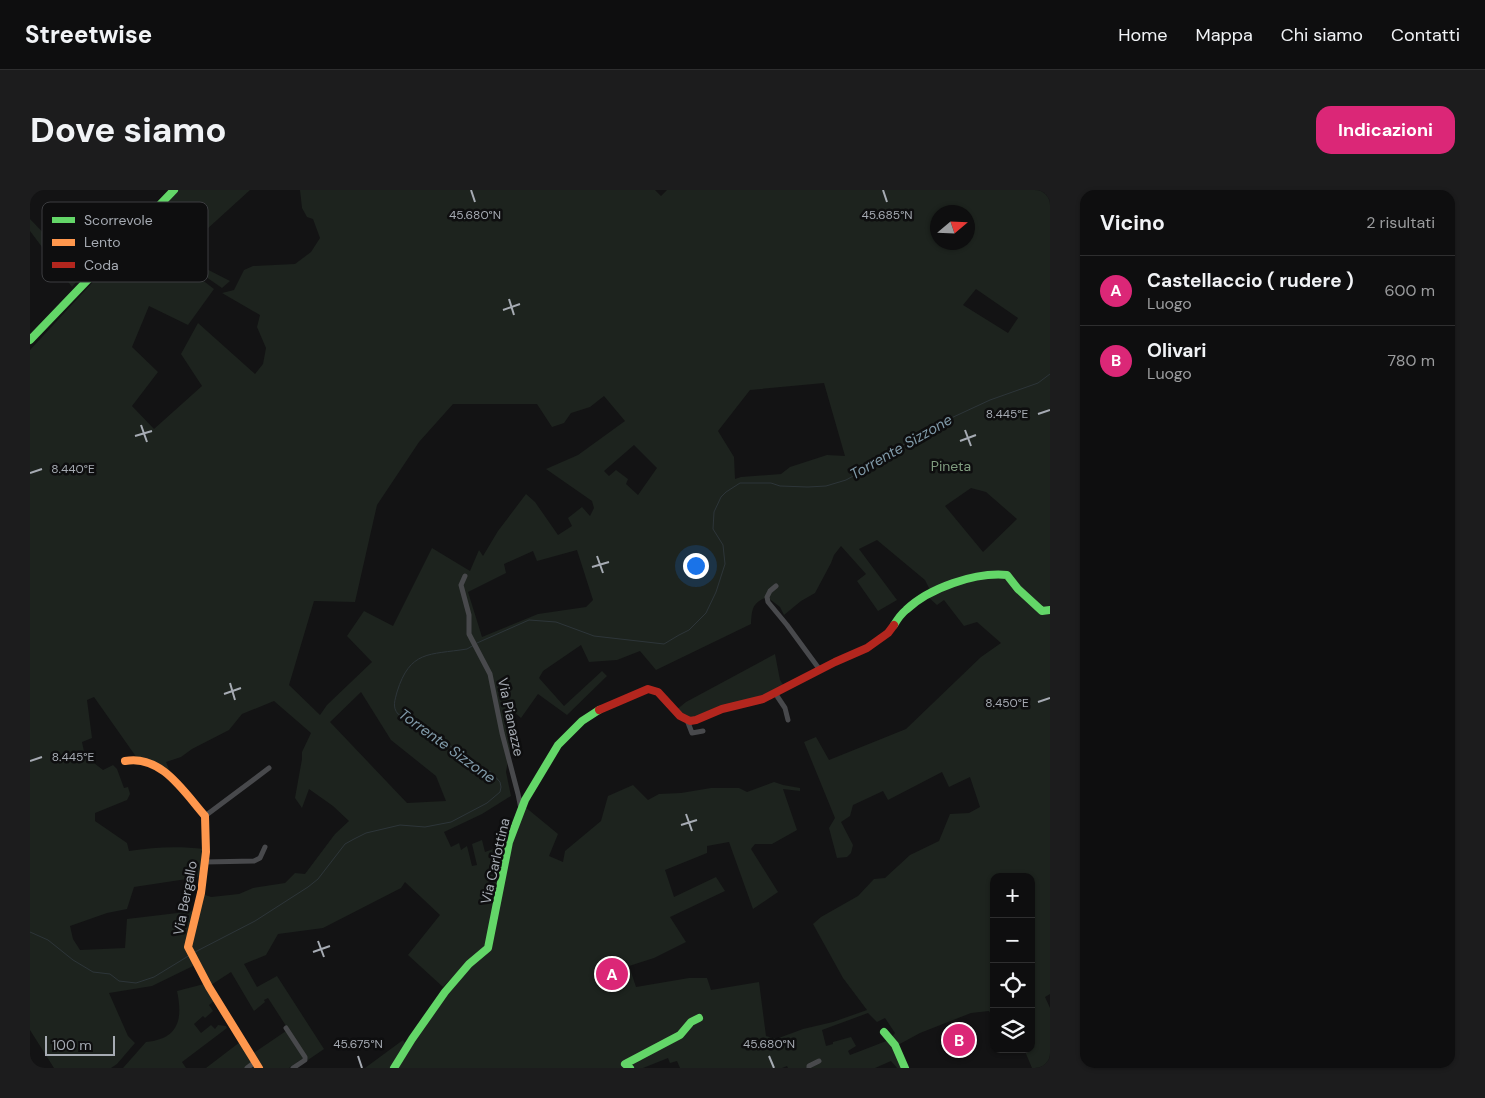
<!DOCTYPE html>
<html lang="it">
<head>
<meta charset="utf-8">
<style>
	body { margin:0; font-family:"DM Sans",sans-serif; background:#1c1c1d; color:#f1f3f6 }
	.controls { position:absolute; right:15px; bottom:15px; display:grid; overflow:hidden; border-radius:10px; box-shadow:0 1px 4px #0004 }
	.controls button { width:45px; height:45px; display:grid; place-items:center; padding:0; border:0; border-bottom:1px solid #2e2e2f; background:#0e0e0f; color:#f1f3f6; font:25px sans-serif }
	.compass { position:absolute; left:900px; top:15px; width:45px; height:45px; border-radius:50%; background:#0e0e0f; box-shadow:0 1px 4px #0004; rotate:71deg }
	.scale { position:absolute; left:15px; bottom:12px; width:70px; box-sizing:border-box; padding-left:5px; border:2px solid #a6abb3; border-top:0; font-size:14px; line-height:18px; white-space:nowrap; color:#a6abb3; -webkit-text-stroke:4px #0e0e0f; paint-order:stroke }
	.you { position:absolute; left:665px; top:375px; width:18px; height:18px; margin:-12px; border:4px solid #fff; border-radius:50%; background:#1a73e8; box-shadow:0 0 0 8px #1a73e833 }
	.badge { display:grid; place-items:center; width:32px; height:32px; border-radius:50%; background:#db2777; color:#fff; font-size:16px; font-weight:700 }
	.pin { position:absolute; translate:-50% -50%; border:2px solid #fff; box-shadow:0 1px 5px #0006 }
	.list { margin:0; padding:0; list-style:none }
	h2 { display:flex; justify-content:space-between; align-items:center; height:65px; margin:0; padding:0 20px; font-size:21px }
	h2 small { font-size:16px; font-weight:400; color:#9b9c9e }
	.list li { display:grid; grid-template-columns:32px 1fr auto; gap:15px; align-items:center; box-sizing:border-box; height:70px; padding:0 20px; border-top:1px solid #2e2e2f }
	.list b { display:block; font-size:19px; white-space:nowrap }
	.list p { margin:0; font-size:16px; white-space:nowrap; color:#9b9c9e }
	.list em { font-size:16px; font-style:normal; color:#9b9c9e }
	.icon { flex:none; width:28px; height:28px; fill:none; stroke:currentColor; stroke-width:2; stroke-linecap:round; stroke-linejoin:round }
	.map { position:relative; flex:none; width:1020px; height:878px; overflow:hidden; border-radius:15px }
	header { display:flex; align-items:center; gap:30px; box-sizing:border-box; height:70px; padding:0 25px; background:#0e0e0f; border-bottom:1px solid #2e2e2f }
	header strong { font-size:24px }
	nav { display:flex; gap:28px; margin-inline-start:auto; font-size:18px }
	.intro { display:flex; align-items:center; justify-content:space-between; box-sizing:border-box; height:120px; padding:0 30px }
	h1 { margin:0; font-size:35px }
	.button { padding:12px 22px; border-radius:15px; background:#db2777; color:#fff; font-size:18px; font-weight:700 }
	main { display:flex; gap:30px; padding:0 30px }
	aside { flex:1; background:#0e0e0f; border-radius:15px; box-shadow:0 1px 4px #0004 }
	.map>svg:first-child { display:block }
</style>
</head>
<body>
<header>
<strong>Streetwise</strong>
<nav><a>Home</a><a>Mappa</a><a>Chi siamo</a><a>Contatti</a></nav>
</header>
<div class="intro"><h1>Dove siamo</h1><a class="button">Indicazioni</a></div>
<main>
<div class="map">
<svg width="1020" height="878" viewBox="0 0 1020 878">
	<rect width="100%" height="100%" fill="#131314"/>
	<path fill="#1d231e" fill-rule="evenodd" d="M148 0H220L154 60 157 69 200 91 192 98 166 80 162 82 184 99 158 135 119 116 102 157 128 182 102 216 124 239 172 196 151 164 168 133 225 184 233 174 236 158 227 137 230 125 192 103 204 100 214 80 223 76 265 74 281 62 290 48 283 29 277 27 272 18 270 0H625L631 6 637 0H1020V804L1015 807 1020 818V878H1002L994 859H1001V687H964V830L959 821 941 823 890 843 866 856 875 878H867L861 871 845 878H758L757 876 752 878H650L647 871 640 873 638 868 613 878H368L399 828 441 776 457 763 478 662 494 616 528 644 519 666 533 672 535 661 571 631 578 606 603 595 618 610 629 604 651 603 681 598H709L717 602 744 592 753 595 770 598V601L753 599 767 640 742 654H725L721 659 748 702 723 719 699 652 677 656V663L635 680 644 707 686 687 695 701 640 727 656 752 624 768 599 776 606 797 659 788H677L681 800 729 792 736 846 746 849 773 839 803 832 837 820 813 788 783 734 791 727 828 706 844 689 855 688 880 665 909 651 920 624 939 623 950 617 940 587 919 597 912 582 858 610 853 601 823 615 820 626 811 632 823 655 821 663 817 667 807 668 799 638 805 628 774 552 786 547 799 570 876 539 951 467 971 453 947 432 934 436 914 410 907 415 897 406 899 398 895 390 847 350 829 359 867 410 848 421 827 391 836 384 811 356 804 365 801 373 785 403 771 411 754 425 750 417 737 407C722 413 722 419 721 434L626 480 610 461 587 470 559 472 551 455 513 481 509 488 534 516 572 481 577 486 537 525 508 504 491 528 483 521 478 531 481 554 476 582 481 606 452 624 414 642 421 657 429 653 431 660 437 656 442 676 447 675 442 654 452 650 455 662 466 658 463 666 469 668 474 654H477L456 756 442 767 413 797 378 765 410 725 375 692 371 698 293 738 248 744 236 765 214 774 227 797 247 786 294 859 278 870 238 808 234 810 235 812 224 821 201 782 181 795 161 757 172 704 181 707 209 704 223 698 255 693 265 683 275 684 305 644 319 631 303 616 279 599 272 618 265 608 272 569V562L281 543 244 511 212 524 199 540 162 559 151 567 136 572 140 582 138 584 107 568 64 507 57 510 62 548 52 552 55 566 73 580 83 575 87 579 94 598 98 597 100 604 97 610 65 623V631L97 653 99 661C124 657 149 656 174 659L170 687 104 697 97 719 77 723 40 736 43 749 50 760 95 758 97 729 164 721 156 756 163 776 122 796 79 803 98 846 105 853 87 874 81 878H24L0 840V160ZM908 22H938V52H908ZM946 99 988 128 978 143 933 115ZM794 193 815 266 797 265 760 277 751 284 711 287 705 289 704 267 688 241 720 200ZM574 206 595 231 548 265 516 279 562 311 564 318 560 326 552 317 538 328 542 336 528 345 505 312 496 304 468 341 453 366 449 360 440 381 402 358 363 436 334 421 317 446 342 472 297 515 290 525 259 495 284 411 325 412 347 315 389 252 423 214H507L522 237 534 233 541 223 560 217ZM604 255 627 278 608 305 596 294 598 289 586 280 579 286 574 281ZM941 298 956 302 987 329 953 362 915 316ZM547 360 563 410 556 417 508 424 452 447 438 402 476 383 474 374 503 361 507 371ZM331 502 361 550 406 586 416 611 377 613 300 532ZM838 823 847 832 855 828 865 843 859 850 820 865 818 861 826 856 821 847 803 852V854L796 856 792 840Z
		M0 29 53 84 42 97 0 41Z
		M745 464 750 490 755 498 666 530 645 521 656 512Z
		M174 794 184 811 179 815 183 821 175 828 173 826 164 834 171 843 181 835 185 839 188 835 196 836 197 838 152 872 156 878H93L116 852C149 849 153 829 147 801Z
		M256 841 273 867 272 869 259 878H232L222 864Z
		M373 850 375 853 360 878H335Z
		M210 852 227 878H176Z"/>
	<g fill="none" stroke-linecap="round" stroke-linejoin="round">
		<path stroke="#2d3539" stroke-width="1" d="M0 1 2 0
			M447 453 499 430 526 432 564 446 634 454 649 445 659 440 676 423 686 402 695 374 693 355 683 339 684 322 691 307 696 302 710 293H741L750 296 778 297 796 296 816 290 834 280 884 248 919 229 960 210 1008 193 1020 184
			M0 742 18 750 43 770 63 782 80 784 89 791 106 793 124 787 160 765
			M165 762 225 731 278 697 288 689 315 654 324 649 336 643 370 635 395 637 421 632 457 613 470 602 471 597 470 592 462 583 423 558 400 540 368 524C362 517 365 510 367 502 380 460 399 465 437 459L444 455"/>
		<path stroke="#48494c" stroke-width="5" d="M435 386 431 395 439 425V444L460 484 472 543 488 604 491 619
			M746 396 740 401 737 407 738 412 757 435 790 480
			M745 503 755 518 758 530
			M657 530 662 543 673 541
			M175 626 239 578
			M175 672 224 671 230 668 235 657
			M256 838 275 867V870L263 878
			M217 878 225 872
			M779 878V876L789 871"/>
		<path stroke="#63d668" stroke-width="8" d="M0 150 144 0
			M864 435C867 430 871 424 876 420 899 398 945 382 977 385L988 399 1012 421 1020 420
			M854 842 865 855 875 878
			M364 878 382 849 415 802 439 774 458 758 479 652 495 610 528 555 552 531 569 520
			M600 878 595 874 650 845 661 832 669 828"/>
		<path stroke="#ff974d" stroke-width="8" d="M95 571C131 564 154 602 175 626L176 662 171 703 158 757 179 797 229 878"/>
		<path stroke="#b3261e" stroke-width="8" d="M569 520 618 499 628 502 650 526 660 531 666 530 692 519 733 509 805 472 837 458 858 443 864 435"/>
	</g>
	<path fill="none" stroke="#a6abb3" stroke-width="2" d="M441 0 445 12M853 0 857 12M479 109 484 125M473 120 490 114M1008 224 1020 220M111 235 117 252M935 240 941 256M105 246 122 241M930 251 946 245M0 283 12 279M567 366 573 383M562 377 579 372M200 493 205 510M194 504 211 498M1008 512 1020 508M0 571 12 567M656 624 662 641M651 635 667 630M288 751 294 767M283 762 300 756M328 866 332 878M739 866 744 878"/>
	<g text-anchor="middle" dominant-baseline="central" stroke-width="5" stroke-linejoin="round" paint-order="stroke">
		<g font-size="14" fill="#809c7f" stroke="#0e0e0f">
			<text x="921" y="276">Pineta</text>
		</g>
		<g font-size="14" fill="#a6abb3" stroke="#0e0e0f">
			<text transform="translate(481 527) rotate(78)">Via Pianazze</text>
			<text transform="translate(465 671) rotate(-77)">Via Carlottina</text>
			<text transform="translate(155 708) rotate(-79)">Via Bergallo</text>
		</g>
		<g font-size="15" font-style="italic" fill="#819baa" stroke="#0e0e0f">
			<text transform="translate(871 257) rotate(-30)">Torrente Sizzone</text>
			<text transform="translate(417 556) rotate(36)">Torrente Sizzone</text>
		</g>
	</g>
	<rect x="12" y="12" width="166" height="80" rx="8" fill="#0e0e0f" stroke="#3c3d40" stroke-width="1"/>
	<rect x="22" y="27" width="23" height="6" fill="#63d668"/>
	<rect x="22" y="49" width="23" height="7" fill="#ff974d"/>
	<rect x="22" y="72" width="23" height="6" fill="#b3261e"/>
	<g font-size="14" fill="#a6abb3">
		<text x="54" y="35">Scorrevole</text>
		<text x="54" y="57">Lento</text>
		<text x="54" y="80">Coda</text>
	</g>
	<g font-size="12" text-anchor="middle" fill="#a6abb3" stroke="#0e0e0f" stroke-width="5" stroke-linejoin="round" paint-order="stroke">
		<text x="857" y="29">45.685°N</text>
		<text x="445" y="29">45.680°N</text>
		<text x="977" y="228">8.445°E</text>
		<text x="43" y="283">8.440°E</text>
		<text x="977" y="517">8.450°E</text>
		<text x="43" y="571">8.445°E</text>
		<text x="328" y="858">45.675°N</text>
		<text x="739" y="858">45.680°N</text>
	</g>
</svg>
<div class="controls">
<button>+</button>
<button>−</button>
<button><svg class="icon" aria-label="locate" viewBox="0 0 24 24"><circle cx="12" cy="12" r="6"/><path d="M12 2v4M12 18v4M2 12h4M18 12h4"/></svg></button>
<button><svg class="icon" aria-label="layers" viewBox="0 0 24 24"><path d="M12 4l9 5-9 5-9-5zM3 14l9 5 9-5"/></svg></button>
</div>
<svg class="compass" viewBox="-18 -18 36 36"><path d="M0-13l5 13h-10z" fill="#e53935"/><path d="M0 13l5-13h-10z" fill="#9b9c9e"/></svg>
<div class="scale">100 m</div>
<div class="you"></div>
<div class="pin badge" style="left:582px;top:784px">A</div>
<div class="pin badge" style="left:929px;top:850px">B</div>
</div>
<aside>
<h2>Vicino<small>2 risultati</small></h2>
<ul class="list">
<li><span class="badge">A</span><div><b>Castellaccio ( rudere )</b><p>Luogo</p></div><em>600 m</em></li>
<li><span class="badge">B</span><div><b>Olivari</b><p>Luogo</p></div><em>780 m</em></li>
</ul>
</aside>
</main>
</body>
</html>
